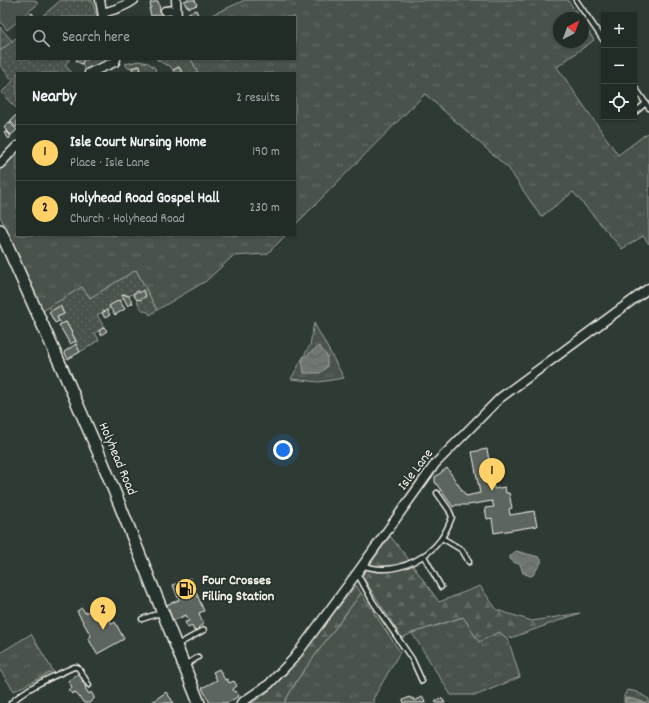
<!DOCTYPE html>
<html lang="en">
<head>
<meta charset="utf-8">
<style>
	body { margin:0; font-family:Dekko,sans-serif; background:#2e3833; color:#f1f3f6 }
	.controls { position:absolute; right:12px; top:12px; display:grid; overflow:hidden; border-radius:0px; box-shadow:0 1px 3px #0004 }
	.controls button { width:36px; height:36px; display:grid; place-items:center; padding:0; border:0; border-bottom:1px solid #3f4844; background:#222c27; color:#f1f3f6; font:20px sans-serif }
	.compass { position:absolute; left:553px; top:12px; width:36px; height:36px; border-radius:50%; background:#222c27; box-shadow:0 1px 3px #0004; rotate:41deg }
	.you { position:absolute; left:283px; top:450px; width:14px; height:14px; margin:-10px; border:3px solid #fff; border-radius:50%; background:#1a73e8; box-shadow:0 0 0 6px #1a73e833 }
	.badge { display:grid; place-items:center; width:26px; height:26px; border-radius:50%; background:#ffd166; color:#111; font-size:13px; font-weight:700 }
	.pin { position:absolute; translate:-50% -33px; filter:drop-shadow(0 1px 2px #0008) }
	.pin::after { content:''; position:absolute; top:21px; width:14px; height:12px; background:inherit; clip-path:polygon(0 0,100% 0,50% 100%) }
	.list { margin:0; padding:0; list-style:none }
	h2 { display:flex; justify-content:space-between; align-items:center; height:52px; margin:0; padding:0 16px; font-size:17px }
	h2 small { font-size:13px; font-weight:400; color:#a2a7a7 }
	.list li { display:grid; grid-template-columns:26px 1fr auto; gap:12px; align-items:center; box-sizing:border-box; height:56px; padding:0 16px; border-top:1px solid #3f4844 }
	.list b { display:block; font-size:15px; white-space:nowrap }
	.list p { margin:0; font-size:13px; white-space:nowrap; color:#a2a7a7 }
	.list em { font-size:13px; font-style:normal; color:#a2a7a7 }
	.icon { flex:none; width:22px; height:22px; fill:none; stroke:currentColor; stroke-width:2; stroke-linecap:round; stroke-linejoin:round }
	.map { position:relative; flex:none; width:649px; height:703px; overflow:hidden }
	.search { position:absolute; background:#222c27; box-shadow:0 1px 3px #0004; left:16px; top:16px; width:280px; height:44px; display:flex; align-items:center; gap:10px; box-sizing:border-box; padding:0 14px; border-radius:0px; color:#a2a7a7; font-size:15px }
	.panel { position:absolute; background:#222c27; box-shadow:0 1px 3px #0004; left:16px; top:72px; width:280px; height:164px; border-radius:0px }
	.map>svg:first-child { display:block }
</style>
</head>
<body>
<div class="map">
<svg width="649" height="703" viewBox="0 0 649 703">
	<defs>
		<pattern id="grass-tufts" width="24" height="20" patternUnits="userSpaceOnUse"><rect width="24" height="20" fill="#48524c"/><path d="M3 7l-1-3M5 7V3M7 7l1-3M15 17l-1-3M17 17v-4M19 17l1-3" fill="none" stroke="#636b66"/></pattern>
		<pattern id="forest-firs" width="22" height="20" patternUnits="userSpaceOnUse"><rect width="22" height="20" fill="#48524c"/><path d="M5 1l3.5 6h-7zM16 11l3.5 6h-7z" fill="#636b66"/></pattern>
		<pattern id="park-crowns" width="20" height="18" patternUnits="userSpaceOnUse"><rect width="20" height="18" fill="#48524c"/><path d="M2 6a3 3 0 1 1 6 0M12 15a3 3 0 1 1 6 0" fill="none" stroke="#636b66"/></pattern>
		<pattern id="garden-dots" width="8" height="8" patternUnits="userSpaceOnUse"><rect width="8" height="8" fill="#48524c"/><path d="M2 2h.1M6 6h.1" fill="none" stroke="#636b66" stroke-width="1.8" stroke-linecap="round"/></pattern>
		<pattern id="water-waves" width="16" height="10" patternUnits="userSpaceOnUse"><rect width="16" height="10" fill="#6f7770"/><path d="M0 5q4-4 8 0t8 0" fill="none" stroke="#5c605b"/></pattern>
	</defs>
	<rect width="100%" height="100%" fill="#2e3b34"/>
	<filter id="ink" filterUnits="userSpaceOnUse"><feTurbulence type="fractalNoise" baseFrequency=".025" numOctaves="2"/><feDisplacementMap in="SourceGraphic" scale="8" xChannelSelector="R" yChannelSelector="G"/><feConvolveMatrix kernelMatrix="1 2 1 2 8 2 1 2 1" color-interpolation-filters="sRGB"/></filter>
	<g filter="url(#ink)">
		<path fill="url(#grass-tufts)" stroke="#9ea29a" d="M245 0H568L580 18H559V42H583V23L594 40 557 67 618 155 649 132V244L643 236 622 249 573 192 541 217 509 169 425 94 295 225V73H198L191 59H295V17H207Z
			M17 152V235H286L267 254 233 256 206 281 157 310 136 270 90 298 82 287 43 311 0 216V169Z
			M314 323 344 378 319 382 291 379 310 345Z
			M361 593 400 652 373 699 374 703H284L297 680Z
			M464 617 499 632 508 639 520 677 477 695H451L412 633Z
			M31 634 53 671 14 691 0 670V653Z
			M627 690 637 692 649 699V703H624V696Z"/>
		<path fill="url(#forest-firs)" stroke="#9ea29a" d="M390 536 406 556 439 602 480 586 497 610 532 621 580 613 508 639 499 632 479 642 463 617 412 633 402 638 362 576Z
			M356 585 361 593 297 680 284 703H251L268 692 288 672Z"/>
		<path fill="url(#park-crowns)" stroke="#9ea29a" d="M0 27 12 41 0 51Z"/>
		<path fill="url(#garden-dots)" stroke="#9ea29a" d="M61 0H92L97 17H41Z
			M17 37V59H70L65 65 72 73H17V109L1 93 13 81 0 65V51Z
			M84 59 86 60 87 59H108L109 61 85 70 82 64Z
			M156 59H191L198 73H182L179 67 173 70 169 65H166Z
			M139 61 148 63 155 68 156 73H141L139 66 128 68 125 64Z
			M136 270 157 310 150 315 148 312C141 311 139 306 137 300L139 299 140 300 146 296 143 291 139 293 137 291 129 296 128 295 126 296 125 294 122 295 124 298 109 306 110 308 97 315 104 327 95 333 99 340 80 352 75 343 77 342 66 322 61 324 57 317 64 314 61 306 51 311 49 307 82 287 90 298Z"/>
		<path fill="#48524c" stroke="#9ea29a" d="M0 0H35L38 4 22 17H17V22L7 30 0 21Z"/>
		<path fill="url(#water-waves)" stroke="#a4a8a0" d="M319 346 327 356V367L320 373H304L302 359Z
			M516 551 539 557 542 561 533 575 530 576 523 573 520 564 515 563 510 559V556Z
			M625 698C633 698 639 701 646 703H626Z"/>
		<path fill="#5c655e" stroke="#f4f1e8" d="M187 0H195L197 5 189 8 188 6H186L184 1Z
			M158 1 161 14 151 16 149 8H151L150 3Z
			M196 10 199 17H190L188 13Z
			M32 13 35 17H27Z
			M77 59H87V60L84 59 82 64 76 61Z
			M140 66 141 73H133L132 68Z
			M179 67 182 73H174L173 70Z
			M16 115 17 117V128L10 121Z
			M9 122 17 130 11 135 4 128Z
			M6 131 11 136 9 139 4 133Z
			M143 290 146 296 140 300 139 299 137 300 133 294 138 291 139 293Z
			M125 294 126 296 128 295 133 303 128 306 122 295Z
			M119 300 125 309 115 315 109 306Z
			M60 306 64 314 57 317 59 321 55 323 49 312Z
			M107 310 110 315 105 318 102 313Z
			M66 322 76 341 70 344 59 325Z
			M104 327 107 331 101 335 99 331Z
			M76 344 80 352 68 359 64 352Z
			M487 449 494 489 505 487 506 493H509L512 508 509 509 510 515 534 511 537 526 494 533 492 518 487 519 485 508 494 507 492 501 468 505H456L453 507 435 482V477L447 468 466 496 480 493 472 452Z
			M190 578 204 611 199 613 203 624 198 628 199 629 194 631 192 626 188 628 185 622 189 621 186 615 173 621 166 605 179 600 173 585Z
			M101 605 112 624 115 622 124 639 97 654 88 638 91 636 77 611 82 608 85 613Z
			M219 669 225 680 227 679 229 683 234 681 237 686 233 689 234 692 236 691 239 696 227 703H210L202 688 217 680 213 672Z
			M79 673 84 679 82 681 86 687 85 688 89 694 91 692 94 697V699L89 703H84L75 692 72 694 68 690 72 687 68 681Z
			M166 692 174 703H151Z
			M410 697 411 699 413 698 414 701 423 697 425 703H404L403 700Z
			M442 698 445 703H436L435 701Z"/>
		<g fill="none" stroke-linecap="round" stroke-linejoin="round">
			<g stroke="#f4f1e8" stroke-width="7">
				<path id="lane" d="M576 0 604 41
					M634 86 649 108
					M634 113 646 103
					M442 538 462 550 469 562
					M424 556 441 587
					M363 566C369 567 375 569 381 569 403 570 428 557 441 539 445 533 449 525 452 517L449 510 437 493
					M357 573 373 602 412 659 422 681
					M142 619 163 612
					M177 645 204 630
					M186 665 198 657
					M11 703C29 686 52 677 74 667H77L79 669 89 685"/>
			</g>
			<g stroke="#f4f1e8" stroke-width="11">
				<path id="street" d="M100 0 103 17
					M176 0 177 17
					M165 11 176 10
					M103 13C113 10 125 7 134 0
					M89 73 115 62 116 59
					M0 164 17 146
					M241 703 269 684 294 658 357 573 435 464 500 398 649 288"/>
			</g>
			<g stroke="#f4f1e8" stroke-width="14">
				<path id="secondary" d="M0 230 61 366 103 463 199 703"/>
			</g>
			<use href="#lane" stroke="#26332d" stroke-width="4"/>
			<use href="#street" stroke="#26332d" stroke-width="8"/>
			<use href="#secondary" stroke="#26332d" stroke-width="11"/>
		</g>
	</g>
	<defs>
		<g id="fuel-disc" transform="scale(1.15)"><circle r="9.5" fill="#ffd166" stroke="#26332d"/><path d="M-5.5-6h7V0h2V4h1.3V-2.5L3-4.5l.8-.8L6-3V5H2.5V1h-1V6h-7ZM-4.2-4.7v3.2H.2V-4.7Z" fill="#111"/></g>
	</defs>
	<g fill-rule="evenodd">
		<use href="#fuel-disc" x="186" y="589"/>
	</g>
	<g text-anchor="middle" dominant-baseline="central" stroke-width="3.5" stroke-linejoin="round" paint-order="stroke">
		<g font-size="14" fill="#f4f1e8" stroke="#26332d">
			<text transform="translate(117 459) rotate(67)">Holyhead Road</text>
			<text transform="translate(416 470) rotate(-52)">Isle Lane</text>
		</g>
		<g font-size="14" font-weight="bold" fill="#f4f1e8" stroke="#26332d" text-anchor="start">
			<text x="202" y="581">Four Crosses<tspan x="202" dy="16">Filling Station</tspan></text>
		</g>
	</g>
</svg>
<div class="controls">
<button>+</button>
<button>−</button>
<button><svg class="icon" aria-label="locate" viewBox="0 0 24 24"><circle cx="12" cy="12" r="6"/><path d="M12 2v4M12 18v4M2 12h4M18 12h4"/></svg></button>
</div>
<svg class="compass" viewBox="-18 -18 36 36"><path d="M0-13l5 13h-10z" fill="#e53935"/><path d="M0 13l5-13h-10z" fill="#a2a7a7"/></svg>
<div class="you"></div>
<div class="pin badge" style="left:492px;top:491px">1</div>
<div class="pin badge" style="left:103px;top:630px">2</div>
<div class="search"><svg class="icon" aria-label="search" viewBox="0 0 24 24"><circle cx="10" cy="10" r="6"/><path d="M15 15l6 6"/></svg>Search here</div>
<section class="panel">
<h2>Nearby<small>2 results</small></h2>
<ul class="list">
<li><span class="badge">1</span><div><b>Isle Court Nursing Home</b><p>Place · Isle Lane</p></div><em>190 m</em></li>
<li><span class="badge">2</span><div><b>Holyhead Road Gospel Hall</b><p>Church · Holyhead Road</p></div><em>230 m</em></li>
</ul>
</section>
</div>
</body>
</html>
